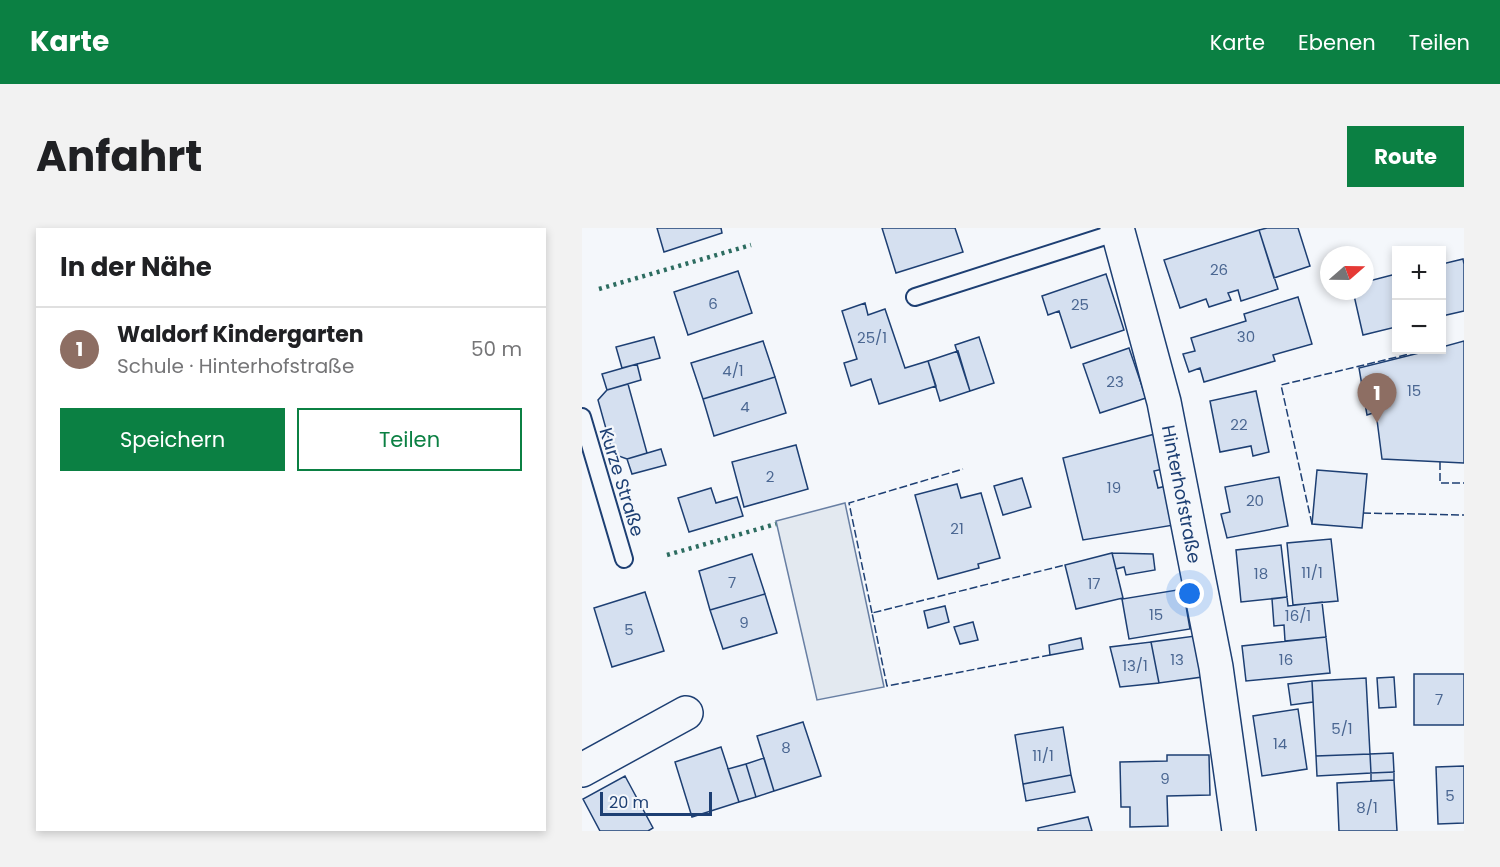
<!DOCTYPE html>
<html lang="de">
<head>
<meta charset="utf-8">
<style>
	body { margin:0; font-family:Poppins,sans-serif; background:#f2f2f2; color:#202124 }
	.controls { position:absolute; right:18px; top:18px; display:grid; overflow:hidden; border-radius:0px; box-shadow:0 3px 9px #0003 }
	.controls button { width:54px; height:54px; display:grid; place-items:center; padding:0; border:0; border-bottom:2px solid #e0e0e0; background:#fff; color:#202124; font:30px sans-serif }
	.compass { position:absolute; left:738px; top:18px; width:54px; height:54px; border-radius:50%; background:#fff; box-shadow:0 3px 9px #0003; rotate:70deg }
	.scale { position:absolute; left:18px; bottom:15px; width:112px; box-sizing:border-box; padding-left:6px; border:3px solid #1d3f73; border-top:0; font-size:16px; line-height:21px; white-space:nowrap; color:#1d3f73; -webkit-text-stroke:4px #f4f7fb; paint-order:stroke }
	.you { position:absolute; left:608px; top:366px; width:21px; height:21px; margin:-15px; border:4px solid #fff; border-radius:50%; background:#1a73e8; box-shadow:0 0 0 9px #1a73e833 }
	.badge { display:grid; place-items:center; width:39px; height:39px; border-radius:50%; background:#0b8043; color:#fff; font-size:20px; font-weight:700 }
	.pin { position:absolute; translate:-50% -50px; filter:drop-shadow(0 2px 3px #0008) }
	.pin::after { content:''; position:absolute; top:32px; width:21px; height:18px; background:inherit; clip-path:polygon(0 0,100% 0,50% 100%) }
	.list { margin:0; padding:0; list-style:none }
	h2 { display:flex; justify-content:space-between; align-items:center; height:78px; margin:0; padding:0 24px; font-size:26px }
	h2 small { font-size:20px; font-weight:400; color:#757577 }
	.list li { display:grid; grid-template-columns:39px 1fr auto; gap:18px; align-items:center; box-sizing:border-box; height:84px; padding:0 24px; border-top:2px solid #e0e0e0 }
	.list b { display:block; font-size:22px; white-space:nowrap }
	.list p { margin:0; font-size:20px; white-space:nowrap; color:#757577 }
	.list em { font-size:20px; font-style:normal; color:#757577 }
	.actions { display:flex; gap:12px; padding:18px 24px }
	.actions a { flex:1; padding:14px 0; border:2px solid #0b8043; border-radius:0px; text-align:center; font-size:21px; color:#0b8043 }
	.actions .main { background:#0b8043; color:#fff }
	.map { position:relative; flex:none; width:882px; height:603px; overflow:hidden; border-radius:0px }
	header { display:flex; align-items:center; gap:36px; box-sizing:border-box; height:84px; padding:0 30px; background:#0b8043; color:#fff }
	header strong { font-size:28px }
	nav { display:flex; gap:33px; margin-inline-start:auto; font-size:21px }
	.intro { display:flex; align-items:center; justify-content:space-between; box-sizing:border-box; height:144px; padding:0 36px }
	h1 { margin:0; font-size:42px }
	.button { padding:15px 27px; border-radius:0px; background:#0b8043; color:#fff; font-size:21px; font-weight:700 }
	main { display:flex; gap:36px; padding:0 36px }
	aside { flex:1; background:#fff; border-radius:0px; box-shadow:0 3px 9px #0003 }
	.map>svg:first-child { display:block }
</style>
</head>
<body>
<header>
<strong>Karte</strong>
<nav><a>Karte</a><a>Ebenen</a><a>Teilen</a></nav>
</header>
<div class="intro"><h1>Anfahrt</h1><a class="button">Route</a></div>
<main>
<aside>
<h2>In der Nähe<small></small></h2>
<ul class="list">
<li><span class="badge" style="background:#8d6e63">1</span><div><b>Waldorf Kindergarten</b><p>Schule · Hinterhofstraße</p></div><em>50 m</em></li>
</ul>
<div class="actions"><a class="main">Speichern</a><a>Teilen</a></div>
</aside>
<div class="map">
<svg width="882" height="603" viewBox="0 0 882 603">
	<rect width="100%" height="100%" fill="#f4f7fb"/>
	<path fill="#e3e9f0" stroke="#687fa3" stroke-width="1.5" d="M263 275 302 459 235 472 194 293Z"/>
	<path fill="#d5e0f0" stroke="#1d3f73" stroke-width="1.5" d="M75 0H139L140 5 82 24Z
		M300 0H373L381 24 314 45Z
		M685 0H716L728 38 692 50 677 2Z
		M677 2 696 61 659 73 656 62 646 65 649 72 627 79 624 71 598 80 582 32Z
		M881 31 882 36V83L860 88V36Z
		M156 43 170 85 106 107 92 64Z
		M524 46 542 102 489 120 477 83 466 87 460 68Z
		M814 46V99L781 107 771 63H783V54Z
		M716 69 730 116 691 127 693 133 622 154 618 140 607 144 601 126 613 123 609 110 664 93 662 86Z
		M283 75 286 87 303 81 323 140 346 133 354 158 297 176 289 151 269 158 262 135 275 131 260 83Z
		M72 109 78 130 40 140 34 119Z
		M397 109 412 155 388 163 373 117Z
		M181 113 193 149 121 171 109 135Z
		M882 113V235L800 231 794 184 785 187 777 140 849 122H860V119Z
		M547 120 564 170 518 185 501 136Z
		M376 123 388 163 358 173 346 133Z
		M55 136 59 152 25 162 20 146Z
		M193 149 204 185 132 208 121 171Z
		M46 156 65 225 45 231 31 226 16 172 25 162Z
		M674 163 687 224 671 228 669 218 638 224 628 173Z
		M573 206 581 241 572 243 576 260 584 258 592 297 501 312 481 230Z
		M214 217 226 261 162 279 150 234Z
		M79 221 84 237 50 246 45 231Z
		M735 242 785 246 780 300 730 296Z
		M697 249 706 298 645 310 639 286 648 284 643 259Z
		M440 250 449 279 421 287 412 258Z
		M375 256 379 270 399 265 418 330 396 336 397 340 356 351 333 267Z
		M129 260 134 275 155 269 161 288 107 304 96 270Z
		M749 311 756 373 711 377 705 315Z
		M699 317 705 369 659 374 654 322Z
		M530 325 571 326 573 342 544 347 542 339 534 341Z
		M530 325 541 370 494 381 483 337Z
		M170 326 183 366 128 382 117 343Z
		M601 361 608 401 547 411 540 371Z
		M63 364 82 423 30 439 12 380Z
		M183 366 195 405 141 421 128 382Z
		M705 369 706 378 740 374 744 409 703 413 702 397 692 398 690 371Z
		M363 378 367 394 346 400 342 383Z
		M391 394 396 412 378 416 372 399Z
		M613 408 620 449 577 455 569 414Z
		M744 409 748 445 664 453 660 418Z
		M499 410 501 421 468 427 467 417Z
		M569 414 577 455 538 459 528 419Z
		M832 446H882V497H832Z
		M812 449 814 479 797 480 795 450Z
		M784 450 788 526 734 528 730 453Z
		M730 453 731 474 709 477 706 456Z
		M716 481 725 541 680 548 671 488Z
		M221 494 239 548 192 563 175 508Z
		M481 499 489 547 441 556 433 507Z
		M139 519 157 574 110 589 93 534Z
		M811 525 812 544 789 545 788 526Z
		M788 526 789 545 735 548 734 528Z
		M585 527H627L628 567 585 568 586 598 548 599V579H539L538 534 585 533Z
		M182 530 192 563 174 569 164 536Z
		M164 536 174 569 157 574 146 541Z
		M882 538V595L856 596 854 539Z
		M812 544V552L789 553V545Z
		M489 547 493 564 444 573 441 556Z
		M43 548 71 600 66 603H18L1 571Z
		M812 552 815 603H757L755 555Z
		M506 589 510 603H456V600Z"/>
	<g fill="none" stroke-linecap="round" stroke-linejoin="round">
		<g stroke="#1d3f73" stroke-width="20">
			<path id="lane" d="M333 69 536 4
				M0 189 42 331"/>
		</g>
		<g stroke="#1d3f73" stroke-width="36">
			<g id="street">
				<path id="s1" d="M535 0 582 174 634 439 657 603"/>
				<path d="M0 542 104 485"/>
			</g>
		</g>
		<use href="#lane" stroke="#f4f7fb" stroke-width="16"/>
		<use href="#street" stroke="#f4f7fb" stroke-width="33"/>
		<path stroke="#2c6c60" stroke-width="4.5" stroke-dasharray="3 4.5" stroke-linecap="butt" d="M17 61 169 17
			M85 327 194 296"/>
		<path stroke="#1d3f73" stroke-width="1.5" stroke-dasharray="8 3" stroke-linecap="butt" d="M858 234V255H882
			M781 285 882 287
			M730 296 699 157 844 122
			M290 385 267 275 381 241
			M468 427 305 458 290 385 483 337"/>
	</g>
	<g text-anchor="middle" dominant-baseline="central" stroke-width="4.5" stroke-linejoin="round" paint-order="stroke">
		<g font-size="15" fill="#4b6792">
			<text x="637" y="41">26</text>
			<text x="131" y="75">6</text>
			<text x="498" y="76">25</text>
			<text x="664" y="108">30</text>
			<text x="290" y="109">25/1</text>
			<text x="151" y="142">4/1</text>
			<text x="533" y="153">23</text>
			<text x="832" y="162">15</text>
			<text x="163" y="178">4</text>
			<text x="657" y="196">22</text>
			<text x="188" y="248">2</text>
			<text x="532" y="259">19</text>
			<text x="673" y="272">20</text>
			<text x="375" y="300">21</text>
			<text x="730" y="344">11/1</text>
			<text x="679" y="345">18</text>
			<text x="150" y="354">7</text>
			<text x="512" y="355">17</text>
			<text x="574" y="386">15</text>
			<text x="716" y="387">16/1</text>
			<text x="162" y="394">9</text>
			<text x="47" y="401">5</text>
			<text x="595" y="431">13</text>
			<text x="704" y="431">16</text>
			<text x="553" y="437">13/1</text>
			<text x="857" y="471">7</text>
			<text x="760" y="500">5/1</text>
			<text x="698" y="515">14</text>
			<text x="204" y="519">8</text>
			<text x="461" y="527">11/1</text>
			<text x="583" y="550">9</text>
			<text x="868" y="567">5</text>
			<text x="785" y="579">8/1</text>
		</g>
		<g font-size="18" fill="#1d3f73" stroke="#f4f7fb">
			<text transform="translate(40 254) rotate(73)">Kurze Straße</text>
			<text stroke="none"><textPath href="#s1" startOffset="274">Hinterhofstraße</textPath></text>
		</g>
	</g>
</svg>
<div class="controls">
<button>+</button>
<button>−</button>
</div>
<svg class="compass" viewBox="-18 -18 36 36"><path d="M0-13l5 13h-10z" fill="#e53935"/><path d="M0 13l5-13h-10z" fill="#757577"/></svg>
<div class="scale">20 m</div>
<div class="you"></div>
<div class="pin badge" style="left:795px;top:195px;background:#8d6e63">1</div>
</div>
</main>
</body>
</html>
